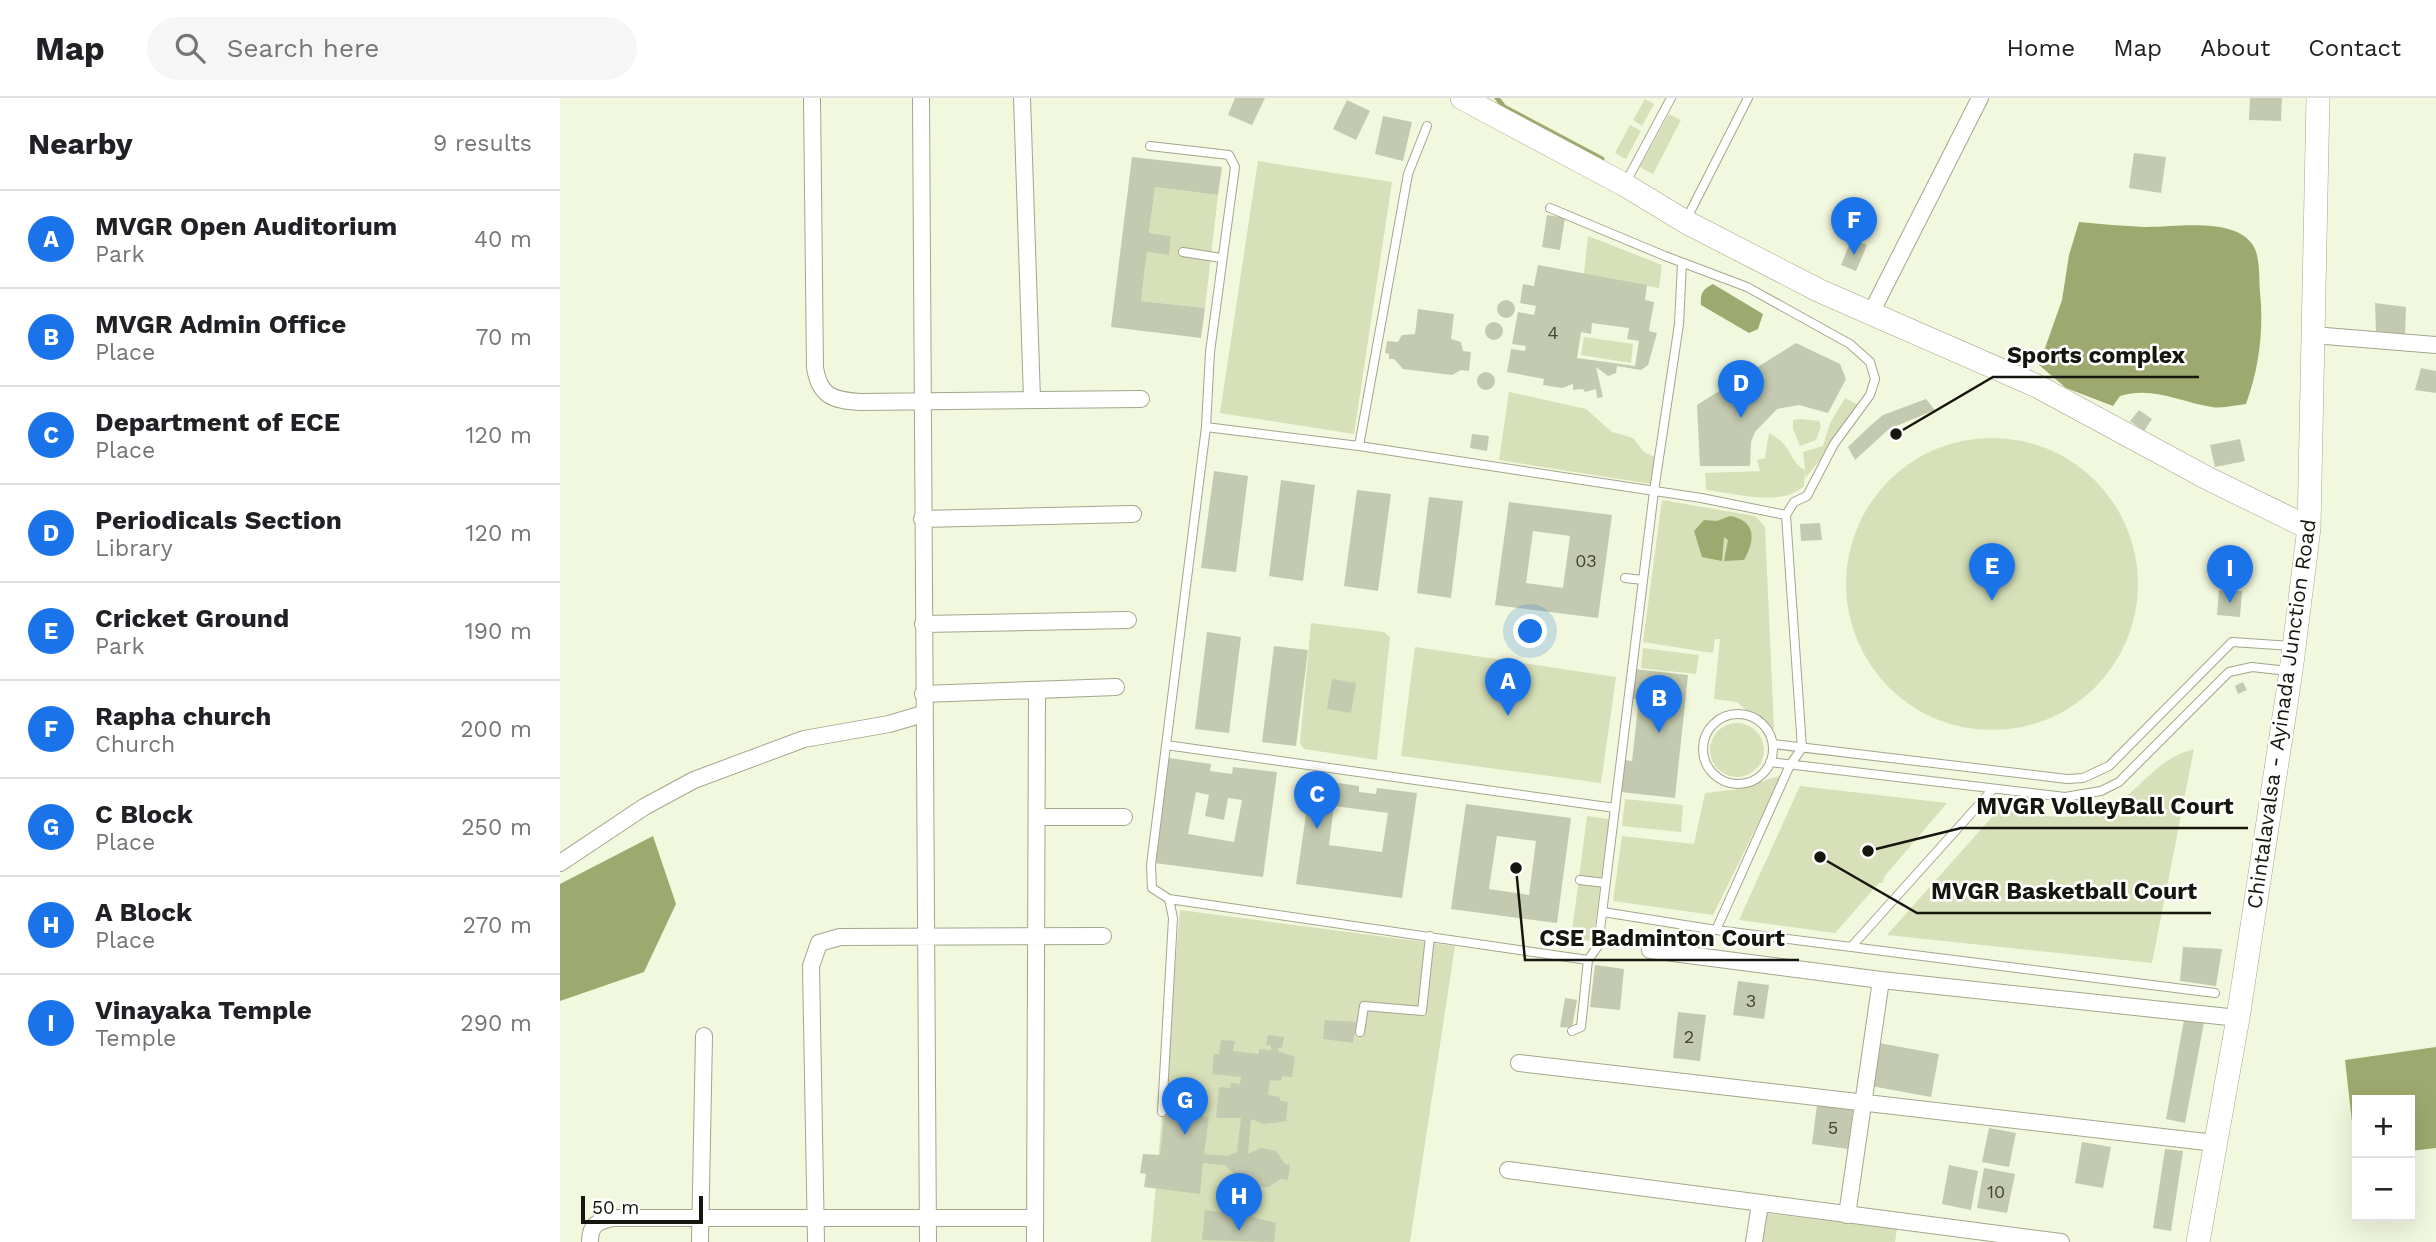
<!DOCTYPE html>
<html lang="en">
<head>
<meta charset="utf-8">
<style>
	body { margin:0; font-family:"Work Sans",sans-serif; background:#f6f6f6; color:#202124 }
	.controls { position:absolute; right:21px; bottom:21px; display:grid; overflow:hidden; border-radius:0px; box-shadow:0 7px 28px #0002 }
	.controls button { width:63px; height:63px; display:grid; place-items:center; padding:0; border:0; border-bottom:2px solid #e0e0e0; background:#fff; color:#202124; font:35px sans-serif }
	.scale { position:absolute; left:21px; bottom:18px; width:122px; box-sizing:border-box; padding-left:7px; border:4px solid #15170e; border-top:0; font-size:19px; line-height:24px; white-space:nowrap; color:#15170e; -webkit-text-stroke:5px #fff; paint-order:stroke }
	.you { position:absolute; left:971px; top:534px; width:24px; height:24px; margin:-18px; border:5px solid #fff; border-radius:50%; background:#1a73e8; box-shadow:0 0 0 10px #1a73e833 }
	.badge { display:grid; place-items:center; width:46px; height:46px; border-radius:50%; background:#1a73e8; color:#fff; font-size:23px; font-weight:700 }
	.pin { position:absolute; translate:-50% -58px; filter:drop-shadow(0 2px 4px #0008) }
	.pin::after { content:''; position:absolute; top:37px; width:24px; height:21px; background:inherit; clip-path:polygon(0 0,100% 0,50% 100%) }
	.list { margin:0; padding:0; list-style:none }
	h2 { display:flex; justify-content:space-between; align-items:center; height:91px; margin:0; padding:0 28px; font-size:30px }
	h2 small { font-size:23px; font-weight:400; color:#757577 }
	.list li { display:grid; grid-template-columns:46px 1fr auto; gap:21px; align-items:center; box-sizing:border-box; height:98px; padding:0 28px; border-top:2px solid #e0e0e0 }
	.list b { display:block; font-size:26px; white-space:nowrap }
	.list p { margin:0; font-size:23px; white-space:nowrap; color:#757577 }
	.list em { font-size:23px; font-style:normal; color:#757577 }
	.icon { flex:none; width:38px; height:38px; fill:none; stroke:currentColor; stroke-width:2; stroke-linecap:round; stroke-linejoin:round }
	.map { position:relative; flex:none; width:1876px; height:1144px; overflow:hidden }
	header { display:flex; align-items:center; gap:42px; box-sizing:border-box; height:98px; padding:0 35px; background:#fff; border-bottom:2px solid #e0e0e0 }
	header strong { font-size:33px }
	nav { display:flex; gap:38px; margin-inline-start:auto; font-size:24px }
	.search { width:490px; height:63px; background:#f6f6f6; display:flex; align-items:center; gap:18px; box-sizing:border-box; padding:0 24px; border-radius:38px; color:#757577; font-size:26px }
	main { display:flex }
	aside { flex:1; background:#fff }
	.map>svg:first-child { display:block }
</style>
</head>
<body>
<header>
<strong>Map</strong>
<div class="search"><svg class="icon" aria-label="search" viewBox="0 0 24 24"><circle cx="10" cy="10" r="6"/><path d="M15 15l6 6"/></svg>Search here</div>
<nav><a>Home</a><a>Map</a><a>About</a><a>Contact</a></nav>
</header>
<main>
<aside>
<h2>Nearby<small>9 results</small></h2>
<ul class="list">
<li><span class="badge">A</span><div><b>MVGR Open Auditorium</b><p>Park</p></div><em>40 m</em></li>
<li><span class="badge">B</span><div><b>MVGR Admin Office</b><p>Place</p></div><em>70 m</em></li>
<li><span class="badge">C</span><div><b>Department of ECE</b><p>Place</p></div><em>120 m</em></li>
<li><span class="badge">D</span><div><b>Periodicals Section</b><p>Library</p></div><em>120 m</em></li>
<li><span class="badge">E</span><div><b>Cricket Ground</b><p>Park</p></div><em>190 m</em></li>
<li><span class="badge">F</span><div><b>Rapha church</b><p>Church</p></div><em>200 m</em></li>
<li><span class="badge">G</span><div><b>C Block</b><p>Place</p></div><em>250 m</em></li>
<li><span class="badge">H</span><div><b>A Block</b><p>Place</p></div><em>270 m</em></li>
<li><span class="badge">I</span><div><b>Vinayaka Temple</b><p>Temple</p></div><em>290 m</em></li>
</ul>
</aside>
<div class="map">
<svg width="1876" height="1144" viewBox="0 0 1876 1144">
	<rect width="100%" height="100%" fill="#f2f8dd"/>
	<path fill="#d7e0b8" d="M1085 1 1094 6 1082 28 1073 22Z
		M1109 16 1121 22 1093 76 1080 69Z
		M1070 27 1081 33 1066 61 1055 55Z
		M698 63 832 84 794 336 660 315Z
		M595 89 658 97 645 210 581 203 587 154 609 156 611 138 589 135Z
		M1028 138 1102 167 1099 190 1024 176Z
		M1024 239 1073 246 1071 265 1021 257Z
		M949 294 1026 311 1052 334 1073 340 1084 354 1095 359 1091 386 939 362Z
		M1285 300 1299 307 1270 350 1246 379 1245 375 1244 388C1220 410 1176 395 1146 392L1145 375 1200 373 1197 362 1205 360 1209 335C1235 349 1227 362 1245 372L1243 354 1263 348 1270 325Z
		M1241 321 1259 323 1261 328 1256 342 1240 348 1233 331V322Z
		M1286 486a146 146 0 1 1 292 0a146 146 0 1 1-292 0Z
		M1102 402 1195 418 1205 429 1214 631H1208L1177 604 1154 601 1160 541H1155L1153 555 1083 544Z
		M751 525 824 534 830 539 817 662 744 651 740 645Z
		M855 549 1056 579 1041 685 841 658Z
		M1083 550 1139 557 1136 576 1081 570Z
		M1150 652a27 27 0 1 1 54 0a27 27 0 1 1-54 0Z
		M1634 651 1592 865 1327 837 1440 710C1483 720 1533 728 1569 696 1592 676 1604 659 1634 651Z
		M1222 677 1153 817 1053 803 1062 738 1134 746 1145 695 1179 691Z
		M1240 688 1387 705 1324 779 1323 785H1319L1275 835 1179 822Z
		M1065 701 1123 707 1121 734 1062 728Z
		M1027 718 1049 721 1033 843 1011 841Z
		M620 812 895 848 850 1144H591Z
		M1204 1115 1337 1131 1335 1144H1201Z"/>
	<path fill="#9da96e" d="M1519 124C1541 126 1563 128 1584 129 1614 130 1679 117 1695 151 1700 163 1699 182 1700 194 1704 231 1699 271 1686 306 1675 307 1662 311 1652 309 1620 304 1593 288 1560 298L1553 308 1506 290 1479 267 1502 202 1509 157Z
		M1153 186 1203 216 1198 231 1189 235 1141 207C1140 195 1143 191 1153 186Z
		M1170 418C1197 423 1195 443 1184 462L1164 463 1168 442 1164 439 1162 463 1142 459 1134 433 1144 422 1157 423Z
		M93 738 116 806 84 874 0 903V786Z
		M1876 949V1050L1850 1053V1002H1797L1796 1060 1785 962Z"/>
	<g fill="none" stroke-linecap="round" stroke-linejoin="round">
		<path stroke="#9da96e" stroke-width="5" d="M937 0 944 9 1042 61"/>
	</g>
	<path fill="#c4cab0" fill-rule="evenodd" d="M675 0H705L692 27 668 17Z
		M1690 0H1722L1721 23 1689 22Z
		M787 2 810 13 796 42 773 31Z
		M823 18 852 24 843 63 815 56Z
		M1574 55 1606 59 1601 95 1569 90Z
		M572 59 662 69 658 97 595 89 589 135 611 138 609 157 587 154 581 203 645 210 641 240 551 229Z
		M987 117 1005 120 1000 152 982 149Z
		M1292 140 1307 147 1296 173 1281 167Z
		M978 167 1087 187 1085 202 1094 204 1089 233 1097 235 1088 267 1081 272 1057 268 1056 275 1048 278 1036 269 1043 299 1037 300 1036 291 1025 294 1023 291 1013 292V286L1002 290 983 287 984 281 947 274 951 251 965 253 966 248 952 246 958 214 974 217 976 208 960 205 963 186 974 188ZM1032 225 1069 230 1067 241 1079 243 1075 268 1017 260 1021 234 1031 236Z
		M937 211a9 9 0 1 1 18 0a9 9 0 1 1-18 0Z
		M1815 205 1846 209 1845 236 1816 233Z
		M858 211 894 216 891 241 901 244 903 253 911 254 909 273 901 272 892 277 843 271 834 261H829V256L825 255 827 243 838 244 842 237 855 236Z
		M925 233a9 9 0 1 1 18 0a9 9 0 1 1-18 0Z
		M1236 245 1280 266 1286 281 1268 315 1239 307 1217 311 1195 334 1191 344 1190 368H1140L1137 307Z
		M1861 270 1876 273V295L1855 292Z
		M917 283a9 9 0 1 1 18 0a9 9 0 1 1-18 0Z
		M1366 301 1375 312 1329 331 1295 362 1288 349 1310 328 1323 317Z
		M1579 312 1592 321 1584 333 1570 323Z
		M912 336 929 338 927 353 910 350Z
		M1680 341 1685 363 1655 369 1650 347Z
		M654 373 688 378 676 474 641 470Z
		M721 382 755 387 743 483 709 478Z
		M797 392 831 396 818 493 784 488Z
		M869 399 903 403 891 500 857 495Z
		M949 404 1052 417 1038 520 935 507ZM973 433 1010 438 1003 490 966 485Z
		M1260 425 1262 442 1241 443 1240 426Z
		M1659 492 1682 493 1680 519 1657 517Z
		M647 534 681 539 669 635 635 631Z
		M714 548 748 552 736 648 702 644Z
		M1074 571 1128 577 1115 700 1061 694 1064 662 1072 663 1079 601H1071Z
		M772 581 796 585 791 615 767 611Z
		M1683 584 1687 592 1678 596 1675 588Z
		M609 660 651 666 650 673 672 676 673 669 717 674 703 779 594 765ZM636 694 649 697 645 718 664 722 668 700 682 702 674 744 628 736Z
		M751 681 799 688V694L816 696 817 690 857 695 842 800 736 786ZM774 708 828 715 822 754 769 747Z
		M906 706 1011 720 997 825 891 811ZM937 738 976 743 969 797 929 791Z
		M1623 849 1662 851 1656 888 1620 883Z
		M1035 867 1064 871 1060 912 1030 909Z
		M1178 883 1209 887 1204 921 1173 917Z
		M1005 900 1017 902 1012 930 1000 929Z
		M1118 914 1146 917 1140 963 1113 960Z
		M765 922 796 924 793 945 763 941Z
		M1624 922 1644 925 1625 1025 1606 1021Z
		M708 937 724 939 722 950H718V953L735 959 732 979 722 978 721 983 710 982 708 997 720 999V1003L728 1004 726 1023 704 1026 691 1021 688 1056 701 1050 716 1053 725 1066 730 1067 728 1082 721 1081 709 1089H701L688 1081 685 1082 681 1116 716 1125 714 1144 642 1142 645 1112 670 1115 675 1077 665 1067 643 1065 640 1096 584 1089 586 1076 580 1075 583 1056 600 1057 605 1013 649 1019 644 1056 667 1058 677 1054 681 1020H656L659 989 670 990 671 985 680 986 681 979 652 976 654 956H659L661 942 675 943 673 953 699 956V951L711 952V948L706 947Z
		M1319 945 1379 956 1371 999 1311 988Z
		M1257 1007 1293 1012 1288 1051 1252 1046Z
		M1429 1030 1456 1035 1449 1069 1422 1064Z
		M1522 1044 1551 1049 1543 1090 1515 1085Z
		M1605 1051 1623 1053 1611 1133 1593 1130Z
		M1389 1067 1418 1073 1411 1112 1382 1106Z
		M1424 1070 1455 1076 1447 1115 1417 1110Z"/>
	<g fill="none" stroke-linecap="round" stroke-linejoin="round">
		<g stroke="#a1a78d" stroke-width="10">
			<path id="lane" d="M590 48 669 57 675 69 650 254 646 329
				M1066 84 1111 0
				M990 110 1105 158 1187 189 1290 246 1310 264 1315 281 1310 297 1274 346 1247 398 1234 404 1226 417 1242 650 1230 667 1156 832 1043 814
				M1126 122 1188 0
				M623 154 661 160
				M799 348 848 76 867 28
				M1065 480 1083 482
				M1143 651a35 35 0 1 1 70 0a35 35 0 1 1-70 0Z
				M1213 646 1507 681 1523 680 1549 668 1672 544 1730 548
				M606 647 1055 710
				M1210 664 1505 699 1541 693 1559 684 1669 574 1692 569 1728 573
				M1020 782 1045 785
				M609 801 1028 862
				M1156 832 1655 895
				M1292 848 1433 691
				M1012 933 1021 929 1028 862 1038 848 1094 393 1119 226 1122 165
				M800 934 804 908 862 913 870 838
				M602 1014 613 820 609 801 592 790 591 767 646 329 799 348 1141 400 1226 417"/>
		</g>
		<g stroke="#a1a78d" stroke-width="18">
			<path id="street" d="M252 0 255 270C260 299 273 302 300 304L581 301
				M361 0 368 1144
				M462 0 472 301
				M1311 215 1420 0
				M1753 237 1876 247
				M362 421 573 416
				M363 526 568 522
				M363 596 556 589
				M478 719H564
				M0 765 84 709 134 682 244 641 329 626 363 616
				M1090 852 1321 882 1678 920
				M959 965 1655 1045
				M948 1072 1501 1144
				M1287 1117 1321 882
				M30 1144C30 1126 38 1123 54 1120H475
				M140 1144 144 938
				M256 1144 251 868 259 845 280 839 543 838
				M475 1144 477 593
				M1194 1144 1200 1106"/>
		</g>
		<g stroke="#a1a78d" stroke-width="24">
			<path id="secondary" d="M902 0 1065 87 1126 124 1260 193 1477 288 1647 380 1749 430
				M1638 1144 1678 920 1731 573 1749 430 1758 0"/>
		</g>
		<use href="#lane" stroke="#fff" stroke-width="8"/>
		<use href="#street" stroke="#fff" stroke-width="16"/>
		<use href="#secondary" stroke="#fff" stroke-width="23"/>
	</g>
	<g text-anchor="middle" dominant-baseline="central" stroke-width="5" stroke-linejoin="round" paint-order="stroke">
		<g font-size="18" fill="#414436">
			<text x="993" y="234">4</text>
			<text x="1026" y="462">03</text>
			<text x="1191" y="902">3</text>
			<text x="1129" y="938">2</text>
			<text x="1273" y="1029">5</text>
			<text x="1436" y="1093">10</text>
		</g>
		<g font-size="21" fill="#15170e" stroke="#fff">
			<text transform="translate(1721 616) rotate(-82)">Chintalavalsa - Ayinada Junction Road</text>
		</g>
	</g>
	<path fill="none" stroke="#15170e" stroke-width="2.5" d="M1336 336L1433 279H1639M1308 753L1401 730H1688M1260 759L1357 815H1651M956 770L965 862H1239"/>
	<g fill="#15170e" stroke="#fff" stroke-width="2.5">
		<circle cx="1336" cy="336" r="7"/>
		<circle cx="1308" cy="753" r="7"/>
		<circle cx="1260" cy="759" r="7"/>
		<circle cx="956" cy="770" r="7"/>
	</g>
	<g font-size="23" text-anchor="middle" font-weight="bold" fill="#15170e" stroke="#fff" stroke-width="5" stroke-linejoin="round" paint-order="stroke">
		<text x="1536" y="265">Sports complex</text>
		<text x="1545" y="716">MVGR VolleyBall Court</text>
		<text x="1504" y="801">MVGR Basketball Court</text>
		<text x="1102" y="848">CSE Badminton Court</text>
	</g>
</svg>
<div class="controls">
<button>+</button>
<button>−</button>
</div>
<div class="scale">50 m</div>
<div class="you"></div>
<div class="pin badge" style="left:948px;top:618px">A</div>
<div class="pin badge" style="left:1099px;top:635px">B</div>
<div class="pin badge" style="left:757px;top:731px">C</div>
<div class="pin badge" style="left:1181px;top:320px">D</div>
<div class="pin badge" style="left:1432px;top:503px">E</div>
<div class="pin badge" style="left:1294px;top:157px">F</div>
<div class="pin badge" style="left:625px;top:1037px">G</div>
<div class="pin badge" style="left:679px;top:1133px">H</div>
<div class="pin badge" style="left:1670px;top:505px">I</div>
</div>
</main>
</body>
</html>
